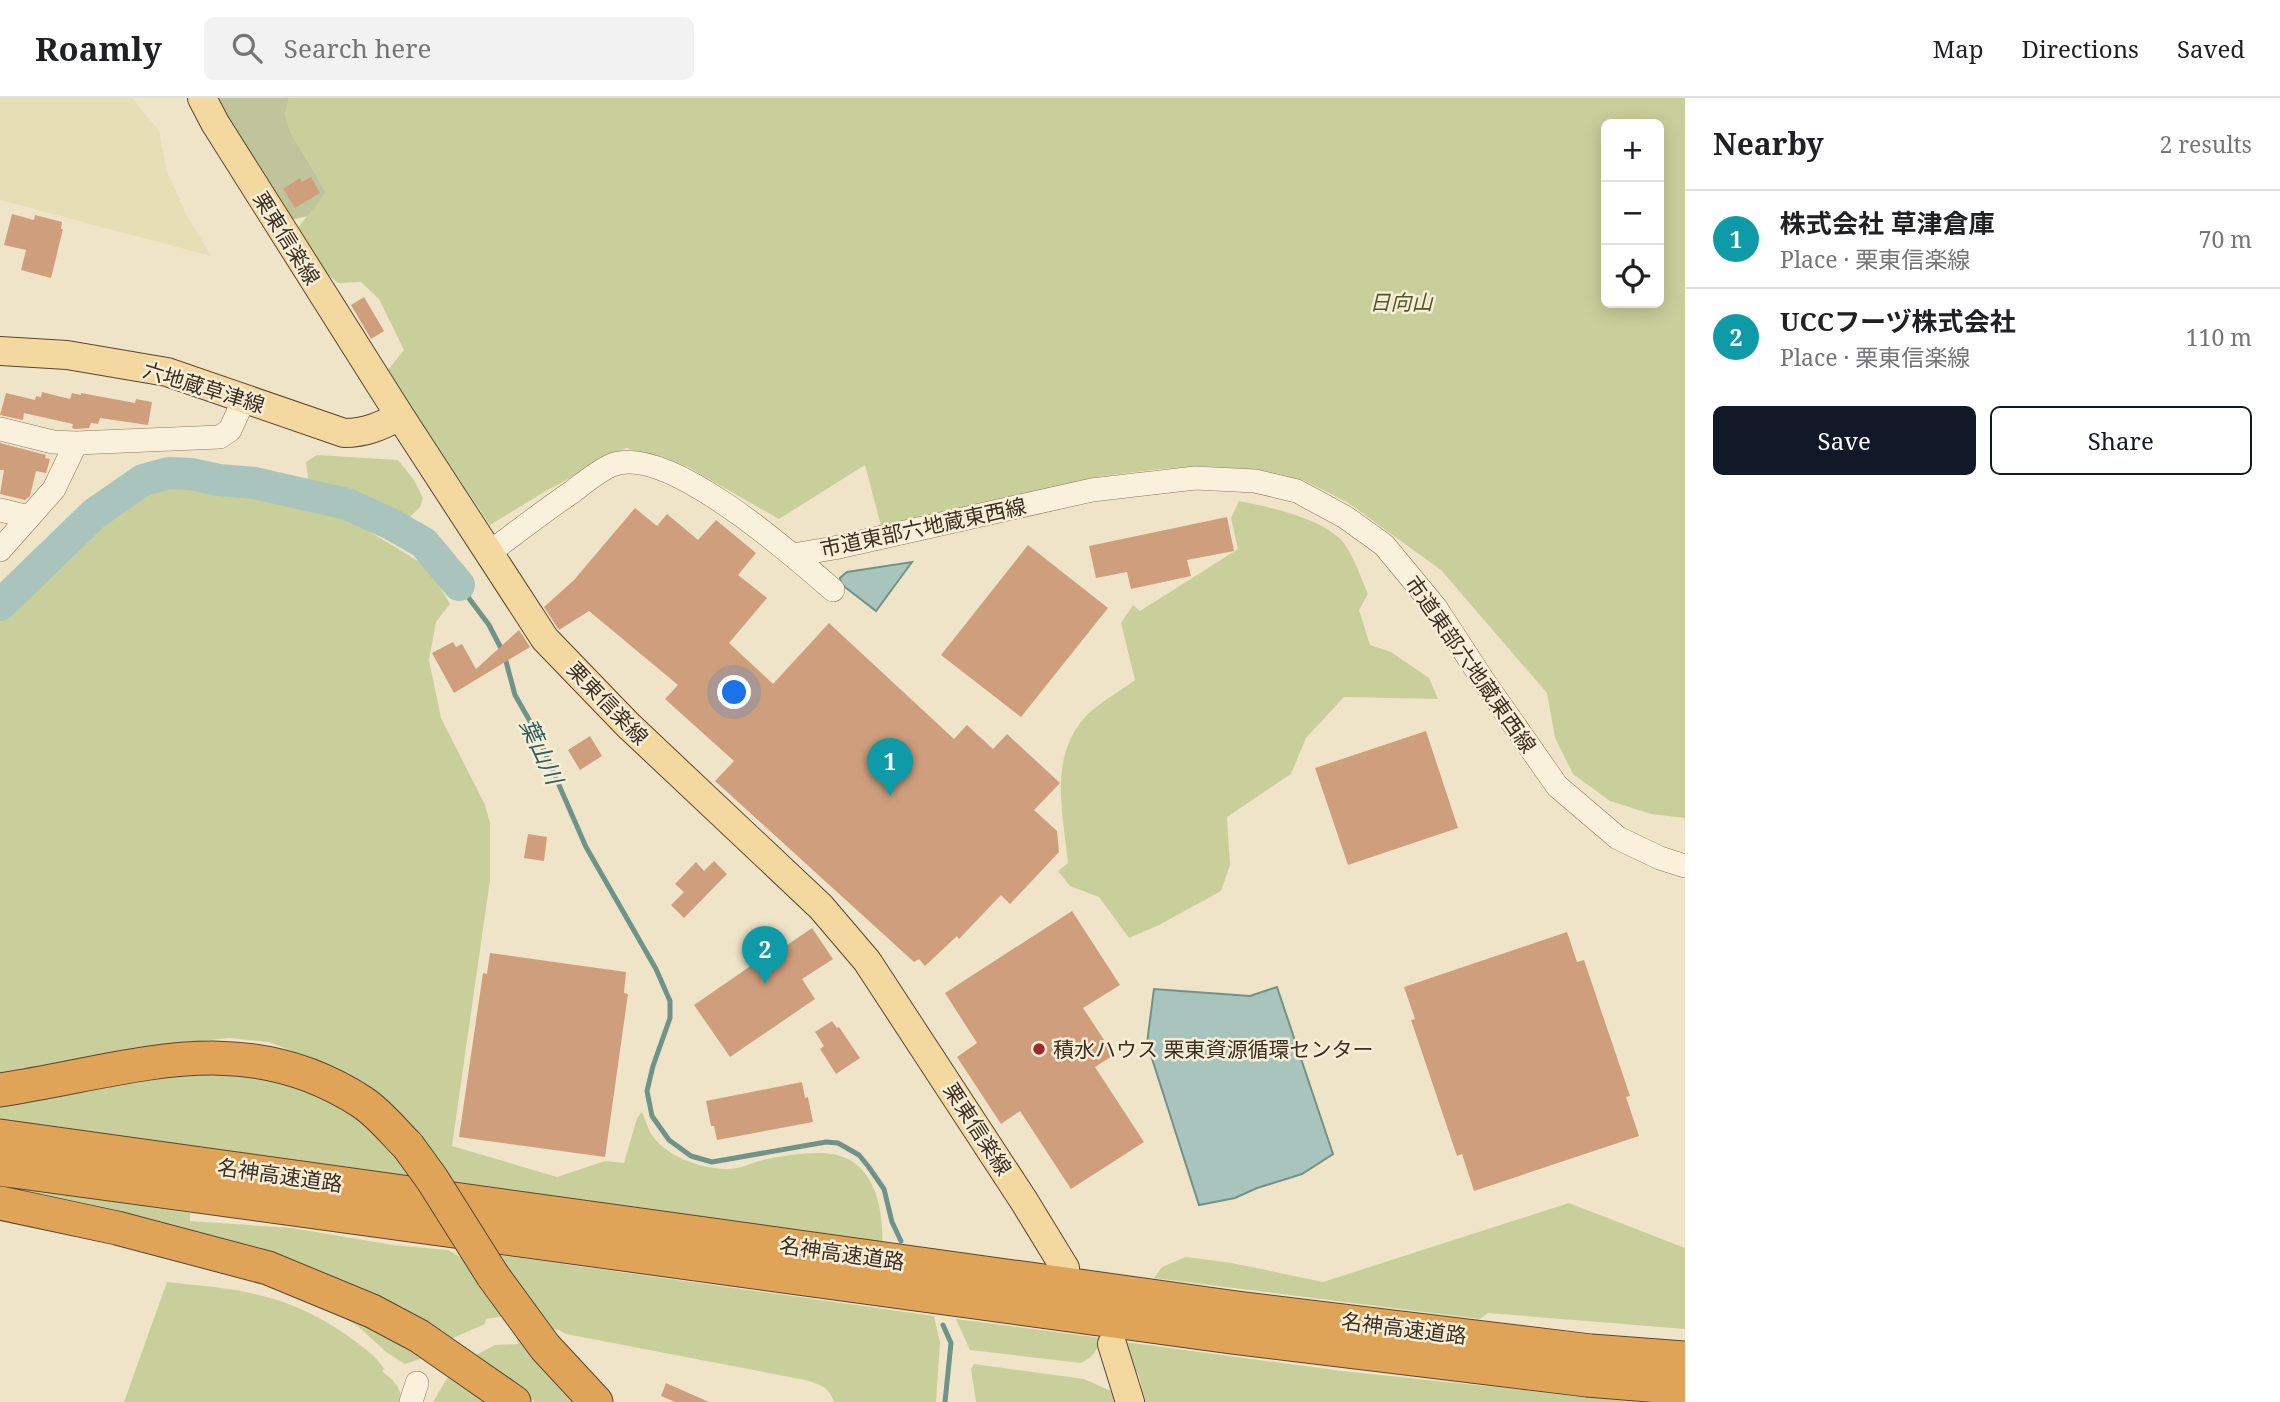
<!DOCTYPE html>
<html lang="en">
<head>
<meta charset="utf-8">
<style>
	body { margin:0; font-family:"Noto Serif","Noto Sans JP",serif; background:#f2f2f2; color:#202124 }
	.controls { position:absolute; right:21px; top:21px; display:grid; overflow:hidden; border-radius:10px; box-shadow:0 4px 18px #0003 }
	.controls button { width:63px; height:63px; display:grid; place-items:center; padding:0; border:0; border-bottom:2px solid #e0e0e0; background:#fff; color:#202124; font:35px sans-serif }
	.you { position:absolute; left:735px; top:595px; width:24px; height:24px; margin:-18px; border:5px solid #fff; border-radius:50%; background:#1a73e8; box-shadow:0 0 0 10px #1a73e833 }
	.badge { display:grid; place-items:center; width:46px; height:46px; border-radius:50%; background:#111827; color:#fff; font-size:23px; font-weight:700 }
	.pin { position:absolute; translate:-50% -58px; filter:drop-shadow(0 2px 4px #0008) }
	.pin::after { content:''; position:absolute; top:37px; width:24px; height:21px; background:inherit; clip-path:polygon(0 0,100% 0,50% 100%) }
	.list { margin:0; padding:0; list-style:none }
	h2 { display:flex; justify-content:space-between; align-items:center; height:91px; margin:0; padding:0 28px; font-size:30px }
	h2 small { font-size:23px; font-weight:400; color:#757577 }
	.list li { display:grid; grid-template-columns:46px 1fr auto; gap:21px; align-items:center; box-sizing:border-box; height:98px; padding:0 28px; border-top:2px solid #e0e0e0 }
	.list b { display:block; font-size:26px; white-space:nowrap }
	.list p { margin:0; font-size:23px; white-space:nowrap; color:#757577 }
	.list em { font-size:23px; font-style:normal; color:#757577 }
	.actions { display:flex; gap:14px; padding:21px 28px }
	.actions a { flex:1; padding:16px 0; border:2px solid #111827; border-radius:10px; text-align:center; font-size:24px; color:#111827 }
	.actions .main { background:#111827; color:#fff }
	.icon { flex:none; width:38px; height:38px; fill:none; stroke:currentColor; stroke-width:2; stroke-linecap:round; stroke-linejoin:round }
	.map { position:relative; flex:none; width:1685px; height:1304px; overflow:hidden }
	header { display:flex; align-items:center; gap:42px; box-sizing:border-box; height:98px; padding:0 35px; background:#fff; border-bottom:2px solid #e0e0e0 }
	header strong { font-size:33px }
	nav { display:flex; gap:38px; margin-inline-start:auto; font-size:24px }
	.search { width:490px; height:63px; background:#f2f2f2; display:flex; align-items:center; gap:18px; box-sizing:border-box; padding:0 24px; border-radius:10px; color:#757577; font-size:26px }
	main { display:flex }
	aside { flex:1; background:#fff }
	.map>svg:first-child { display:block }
</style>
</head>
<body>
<header>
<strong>Roamly</strong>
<div class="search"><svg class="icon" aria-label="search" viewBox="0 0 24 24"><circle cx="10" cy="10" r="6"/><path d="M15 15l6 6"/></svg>Search here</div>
<nav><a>Map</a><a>Directions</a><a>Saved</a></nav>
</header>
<main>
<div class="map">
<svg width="1685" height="1304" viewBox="0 0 1685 1304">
	<rect width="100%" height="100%" fill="#f0e4c8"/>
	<path fill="#e6deb5" d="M0 0H132L159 33 167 74 187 118 211 158 0 102Z"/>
	<path fill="#c9cf9b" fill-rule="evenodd" d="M289 0H1685V720L1651 716 1610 703 1573 676 1555 640 1547 595 1441 472 1347 404 1303 382 1254 372 1203 368 1160 371 1103 378 981 407 881 428 865 367 779 421 688 369 626 350 544 394 490 427 387 273 404 252 379 201 361 184 338 185 321 171 297 131 326 94 290 33 285 17ZM1606 26H1659V205H1606Z
		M317 357 398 362 414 382 423 400 420 409 407 422 348 397 309 387 306 364Z
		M161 389 218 393 295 405 342 417 428 469 450 506 436 524 429 562 441 620 485 707 490 725V782L452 1048 557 1079 605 1063 624 1065 637 1020 642 1014C645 1021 647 1028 650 1034 664 1058 699 1070 725 1071 739 1072 753 1064 767 1061 787 1057 817 1052 837 1057 875 1066 884 1113 882 1145L447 1084 400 1019 333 969 269 944 229 940 153 948 0 978V521L48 469 126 399Z
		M1239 403C1269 409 1313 418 1337 438 1351 449 1361 480 1368 496L1359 512 1370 547 1391 554 1429 580 1438 601 1344 599 1306 640 1291 676 1227 719 1230 767 1221 793 1159 827 1129 840 1099 799 1070 788 1058 773 1068 765C1063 715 1048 659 1086 618 1100 604 1119 594 1135 582L1121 525 1133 507 1140 513 1238 451 1231 420Z
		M214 973 287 983 330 1004 374 1032 415 1080 0 1021V1005L107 986Z
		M0 1087 190 1115V1123L292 1130 393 1147 448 1152 462 1160 469 1161 505 1218 486 1221 485 1226 446 1243 426 1259 405 1266 386 1254 359 1229 310 1199 33 1096 0 1089Z
		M1569 1105 1685 1150V1231L1488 1215 1480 1221 1154 1180 1162 1169 1186 1159 1232 1165 1323 1184Z
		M492 1156 934 1218 940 1245 936 1304H834C829 1289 819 1286 805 1282L566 1236 559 1232 543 1229Z
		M167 1184C238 1191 287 1195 348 1238 361 1248 375 1256 384 1271L382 1273C393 1282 402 1289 401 1304H124Z
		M956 1221 1101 1240C1097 1253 1093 1259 1081 1265L970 1252Z
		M514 1225 572 1304H535L488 1273 472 1259 495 1247 518 1246Z
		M1118 1243 1342 1273 1637 1304H1145L1139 1278Z
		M974 1266 1084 1281 1111 1293 1114 1304H976L971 1271Z
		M451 1274 494 1304H433Z"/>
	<path fill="#bfc49a" d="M211 0H289L285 17 290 33 326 94 308 118 290 122Z"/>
	<path fill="#a9c4bc" stroke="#6f938a" stroke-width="2" d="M912 464 876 513 841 486 840 480 847 474Z
		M1277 889 1333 1056 1302 1076 1257 1090 1235 1100 1199 1107 1147 945 1154 891 1250 898Z"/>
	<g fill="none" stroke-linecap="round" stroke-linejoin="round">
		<path stroke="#6f938a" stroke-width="5" d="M459 487 489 527 504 556 515 597 535 632 586 749 656 871 670 903V920L653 968 647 993 652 1018 669 1042 691 1058 712 1064 826 1044 838 1045 859 1057 868 1068 884 1091 892 1124 901 1143
			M943 1227 951 1245 945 1304"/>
		<path stroke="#a9c4bc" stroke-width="32" d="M0 507 94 416 143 382 169 375 191 376 219 382 255 385 347 406 391 426 424 445 459 487"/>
	</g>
	<path fill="#cf9f7d" d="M311 79 320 95 295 110 283 91 300 80 302 84Z
		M12 116 34 122 35 117 62 124 61 131H63L51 180 21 172 26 152 4 147Z
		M364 199 384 233 371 241 351 207Z
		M42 294 70 301 72 295 81 297V295L135 305 136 301 152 304 148 327 100 320 98 326 91 325 89 330 75 331 72 330 73 326 24 315 23 322 0 317 6 295 35 302 36 298 41 299Z
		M0 345 46 357 45 360 50 361 46 375 36 373 30 398 25 402 0 396 4 372H0Z
		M635 410 657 428 667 416 698 442 716 422 756 455 738 477 767 500 729 545 773 586 829 525 954 641 967 627 993 651 1007 636 1060 685 1034 712 1057 733 1059 754 1010 806 1001 797 959 841 957 838 925 868 919 861 914 864 715 683 734 663 665 601 678 587 589 513 559 532 544 509 574 482Z
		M1227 419 1234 453 1187 462 1191 478 1131 491 1127 474 1096 480 1089 448Z
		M1028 447 1108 510 1021 619 941 557Z
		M519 532 530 549 454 595 432 555 453 544 456 549 462 546 476 571Z
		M1426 633 1458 730 1348 767 1315 670Z
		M590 638 602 658 580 672 568 652Z
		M528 736 547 739 544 763 524 760Z
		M714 763 727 776 684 820 671 807 684 794 675 786 696 764 704 773Z
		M1072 813 1120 887 1083 910 1114 957 1095 969 1144 1044 1071 1091 1020 1013 1001 1026 957 959 977 945 945 895Z
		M812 830 833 861 802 881 815 901 730 959 694 907 778 849 780 852Z
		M1567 834 1577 864 1584 862 1630 998 1626 999 1639 1038 1474 1093 1462 1056 1457 1058 1411 922 1415 921 1404 889Z
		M490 855 626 874 624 895 628 896 605 1059 459 1039 483 875 487 876Z
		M832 923 837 930 839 929 860 960 836 976 820 951 824 948 815 934Z
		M802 984 805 1000 808 999 813 1024 717 1042 714 1028H711L706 1003Z
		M666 1285 709 1304H675L661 1298Z"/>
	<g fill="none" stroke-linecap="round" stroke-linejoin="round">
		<g stroke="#8d765c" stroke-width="24">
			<path id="minor" d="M0 331 53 344 76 345
				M0 412 29 419
				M0 452 54 391 76 345 220 339 230 332 245 299
				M490 454C517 434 544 413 572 394 584 385 598 373 612 367 667 345 793 457 833 492
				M793 457 834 450 1092 392 1195 380 1255 383 1297 393 1345 419 1384 447 1436 510 1483 582 1557 688 1618 740 1660 760 1685 768
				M411 1304 417 1285"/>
		</g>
		<g stroke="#5b4430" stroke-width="30">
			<path id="major" d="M202 0 215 25 400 318 545 541 628 627 821 809 867 863 1024 1103 1065 1170
				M0 253 67 257 167 274 344 335C366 335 381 328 400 318
				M1112 1246 1130 1304"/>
		</g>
		<g stroke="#5b4430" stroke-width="35">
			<path id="highway" d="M0 992C128 973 241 925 362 1004 379 1015 393 1033 408 1048
				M0 1038 1237 1210 1591 1253 1685 1260
				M0 1071 1231 1239 1587 1282 1685 1290
				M0 1105 117 1130 268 1170 372 1213 419 1238 514 1304
				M493 1178 545 1249 596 1304"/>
		</g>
		<use href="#minor" stroke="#faf1dc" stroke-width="23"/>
		<use href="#major" stroke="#f3d9a0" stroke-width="28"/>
		<use href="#highway" stroke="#e0a458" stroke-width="33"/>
		<g stroke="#5b4430" stroke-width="35" stroke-linecap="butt">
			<path id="highway-bridge" d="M408 1048 432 1081 493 1178"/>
		</g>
		<use href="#highway-bridge" stroke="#e0a458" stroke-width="33"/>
	</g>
	<circle fill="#9e2a2b" stroke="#f7eed8" stroke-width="2.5" cx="1039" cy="951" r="7"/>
	<g text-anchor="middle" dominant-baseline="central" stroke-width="5" stroke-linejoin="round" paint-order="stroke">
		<g font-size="21" fill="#3d2e20" stroke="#f7eed8">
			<text transform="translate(287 140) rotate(58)">栗東信楽線</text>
			<text transform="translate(204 289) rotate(17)">六地蔵草津線</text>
			<text transform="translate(923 429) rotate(-12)">市道東部六地蔵東西線</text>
			<text transform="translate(1471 566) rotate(55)">市道東部六地蔵東西線</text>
			<text transform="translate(608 605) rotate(46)">栗東信楽線</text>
			<text transform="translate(978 1031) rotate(57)">栗東信楽線</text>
			<text transform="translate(280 1077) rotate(8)">名神高速道路</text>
			<text transform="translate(842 1155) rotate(8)">名神高速道路</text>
			<text transform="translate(1404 1230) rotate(7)">名神高速道路</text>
		</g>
		<g font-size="21" font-style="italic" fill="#4d5a26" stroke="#f7eed8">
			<text x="1401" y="204">日向山</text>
		</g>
		<g font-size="21" fill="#3d2e20" stroke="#f7eed8" text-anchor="start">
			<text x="1053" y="951">積水ハウス 栗東資源循環センター</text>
		</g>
		<g font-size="23" font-style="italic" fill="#2f5d5a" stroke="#f7eed8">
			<text transform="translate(542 653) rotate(65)">葉山川</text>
		</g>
	</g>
</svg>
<div class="controls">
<button>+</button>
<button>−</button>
<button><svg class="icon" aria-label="locate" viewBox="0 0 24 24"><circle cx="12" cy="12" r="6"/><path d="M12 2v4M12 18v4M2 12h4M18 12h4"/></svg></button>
</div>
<div class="you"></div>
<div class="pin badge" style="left:890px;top:698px;background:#0f9aa8">1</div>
<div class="pin badge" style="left:765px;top:886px;background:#0f9aa8">2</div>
</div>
<aside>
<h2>Nearby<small>2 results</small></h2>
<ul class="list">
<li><span class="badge" style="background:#0f9aa8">1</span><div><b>株式会社 草津倉庫</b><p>Place · 栗東信楽線</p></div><em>70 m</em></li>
<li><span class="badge" style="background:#0f9aa8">2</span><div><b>UCCフーヅ株式会社</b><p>Place · 栗東信楽線</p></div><em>110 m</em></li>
</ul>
<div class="actions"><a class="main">Save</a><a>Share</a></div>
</aside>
</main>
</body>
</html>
